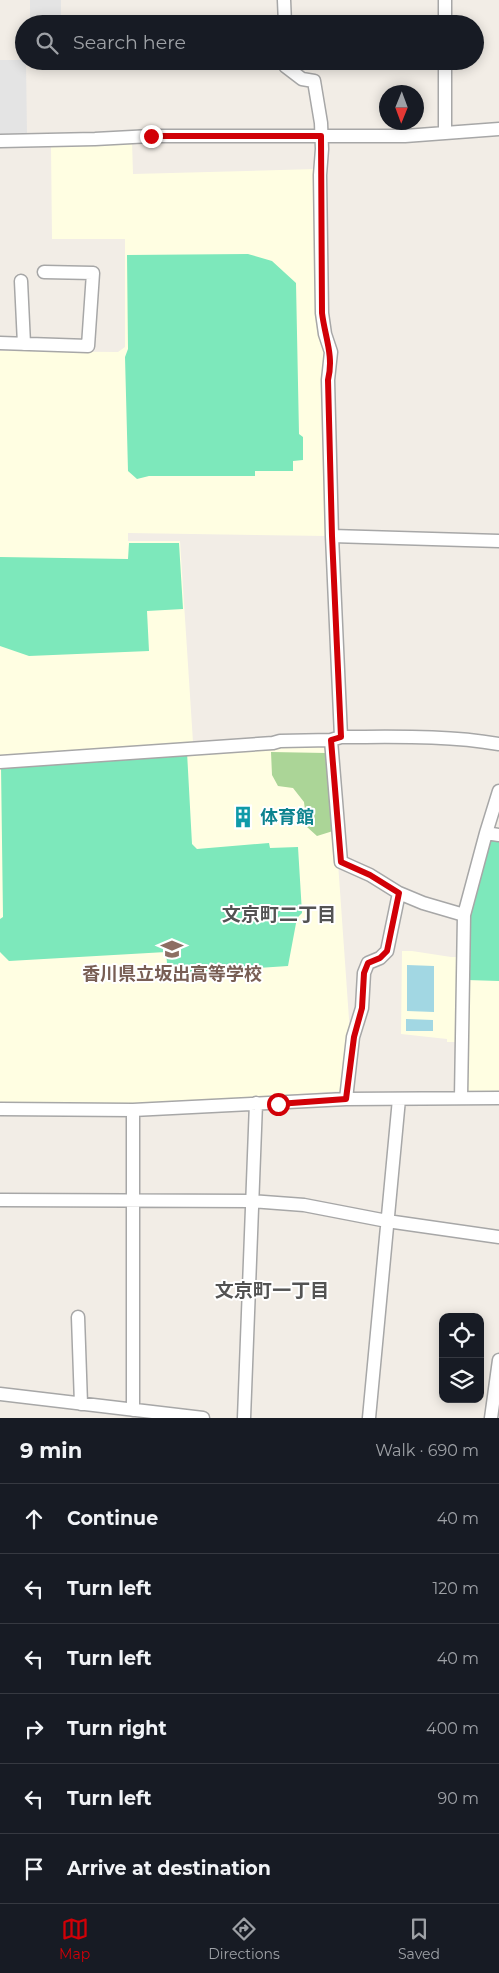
<!DOCTYPE html>
<html lang="en">
<head>
<meta charset="utf-8">
<style>
	body { margin:0; font-family:Montserrat,"Noto Sans JP",sans-serif; background:#20242c; color:#f1f3f6 }
	.controls { position:absolute; right:15px; bottom:15px; display:grid; overflow:hidden; border-radius:10px; box-shadow:0 2px 12px #0003 }
	.controls button { width:45px; height:45px; display:grid; place-items:center; padding:0; border:0; border-bottom:1px solid #363941; background:#171b24; color:#f1f3f6; font:25px sans-serif }
	.compass { position:absolute; left:379px; top:85px; width:45px; height:45px; border-radius:50%; background:#171b24; box-shadow:0 2px 12px #0003; rotate:181deg }
	.stop { position:absolute; width:15px; height:15px; margin:-11px; border:4px solid #d10007; border-radius:50%; background:#fff }
	.stop.end { background:#d10007; border-color:#fff; box-shadow:0 1px 5px #0008 }
	.list { margin:0; padding:0; list-style:none }
	h2 { display:flex; justify-content:space-between; align-items:center; height:65px; margin:0; padding:0 20px; font-size:21px }
	h2 small { font-size:16px; font-weight:400; color:#9ea1a6 }
	.list li { display:grid; grid-template-columns:32px 1fr auto; gap:15px; align-items:center; box-sizing:border-box; height:70px; padding:0 20px; border-top:1px solid #363941 }
	.list b { display:block; font-size:19px; white-space:nowrap }
	.list em { font-size:16px; font-style:normal; color:#9ea1a6 }
	.icon { flex:none; width:28px; height:28px; fill:none; stroke:currentColor; stroke-width:2; stroke-linecap:round; stroke-linejoin:round }
	.map { position:relative; flex:none; width:499px; height:1418px; overflow:hidden }
	.search { position:absolute; background:#171b24; box-shadow:0 2px 12px #0003; left:15px; right:15px; top:15px; height:55px; display:flex; align-items:center; gap:12px; box-sizing:border-box; padding:0 18px; border-radius:28px; color:#9ea1a6; font-size:19px }
	.sheet { height:485px; background:#171b24 }
	nav { display:flex; justify-content:space-around; align-items:center; box-sizing:border-box; height:70px; border-top:1px solid #363941; background:#171b24; font-size:14px; color:#9ea1a6 }
	nav a { display:grid; justify-items:center; gap:2px }
	nav .on { color:#d10007 }
	.map>svg:first-child { display:block }
</style>
</head>
<body>
<div class="map">
<svg width="499" height="1418" viewBox="0 0 499 1418">
	<rect width="100%" height="100%" fill="#f2ede6"/>
	<path fill="#fffee2" d="M132 141 133 174 316 169 326 353 328 536 128 533V541H180L193 742 190 744 0 758V351L118 352 125 347V239H52L51 146Z
		M261 747H328L330 749 350 1033 343 1091 131 1105 0 1103V766Z
		M499 839V1093H468L465 1088 466 1042H447V1039L401 1034 402 951H412L451 957H467Z"/>
	<path fill="#abd597" d="M271 752 326 753 333 831 317 836 307 827 304 802 293 788 278 786 272 775Z"/>
	<path fill="#7de8bb" d="M248 254 272 261 296 283 299 434 303 437V460L293 461V471H255V476H149L137 479 128 471 125 357 128 349 127 255Z
		M129 543H179L183 609 147 611 149 651 29 656 0 646V557L128 559Z
		M187 752 192 844 197 849 269 843 270 848 298 847 302 913 297 918 288 966 168 974 166 952 9 961 0 952V919L3 917 1 766Z
		M488 839H499V981L467 980 468 914Z"/>
	<path fill="#e4e4e4" d="M30 0H61V24H30Z
		M24 55V61H61L26 62 27 134H0V60H19Z"/>
	<path fill="#a2d7e3" d="M407 965 434 966V1012L407 1011Z
		M406 1019 433 1020V1031H406Z"/>
	<g fill="none" stroke-linecap="round" stroke-linejoin="round">
		<g stroke="#a7a7a7" stroke-width="15">
			<path id="minor" d="M284 0 285 24
				M445 0V24
				M285 61V66L302 79 314 81 321 123 322 149 320 175 322 313 325 334 331 352 328 380 332 536
				M445 61V133
				M0 141 95 139 151 136H405L499 129
				M21 281 24 344
				M0 343 88 346 93 273 44 272
				M341 737 332 536 499 541
				M331 740 341 862 370 875 399 893 423 903 464 915
				M0 762 273 743 280 741 331 740 341 737C393 737 447 735 499 744
				M486 833 499 835
				M461 1098 464 915 486 833 499 791
				M346 1099 353 1037 362 1008 364 973 368 963 380 958 387 951 399 893
				M0 1109 133 1110 346 1099 499 1098
				M133 1110V1410
				M0 1200 252 1201 304 1205 387 1221 499 1237
				M78 1317 81 1404
				M0 1394 203 1418
				M244 1418 256 1103
				M369 1418 399 1099
				M491 1418 499 1360"/>
		</g>
		<use href="#minor" stroke="#fff" stroke-width="12"/>
	</g>
	<g fill="none" stroke-linecap="round" stroke-linejoin="round">
		<path stroke="#d10007" stroke-width="6" d="M151 136H321L322 313C325 337 334 356 328 380L332 536 341 737 331 740 341 862 370 875 399 893 387 951 380 958 368 963 364 973 362 1008 354 1037 346 1099 278 1104"/>
	</g>
	<defs>
		<g id="building-bare" transform="scale(1.725)"><path d="M-4-6H4V6H1V3H-1V6H-4ZM-2.5-4.3h1.7v1.8h-1.7ZM.8-4.3h1.7v1.8H.8ZM-2.5-1h1.7V.8h-1.7ZM.8-1h1.7V.8H.8Z" fill="#0f9aa8" stroke="#fff" stroke-width="2.5" paint-order="stroke"/></g>
		<g id="school-bare" transform="scale(1.725)"><path d="M0-5L7-2L0 1L-7-2ZM-4 1L0 2.5L4 1V4Q0 6-4 4Z" fill="#8d6e63" stroke="#fff" stroke-width="2.5" paint-order="stroke"/></g>
	</defs>
	<g fill-rule="evenodd">
		<use href="#building-bare" x="243" y="817"/>
		<use href="#school-bare" x="172" y="949"/>
	</g>
	<g text-anchor="middle" dominant-baseline="central" stroke-width="4" stroke-linejoin="round" paint-order="stroke">
		<g font-size="18" font-weight="bold" fill="#0d838f" stroke="#fff" text-anchor="start">
			<text x="260" y="817">体育館</text>
		</g>
		<g font-size="18" font-weight="bold" fill="#785e54" stroke="#fff">
			<text x="172" y="974">香川県立坂出高等学校</text>
		</g>
		<g font-size="19" font-weight="bold" fill="#535353" stroke="#fff">
			<text x="279" y="914">文京町二丁目</text>
			<text x="272" y="1290">文京町一丁目</text>
		</g>
	</g>
</svg>
<div class="controls">
<button><svg class="icon" aria-label="locate" viewBox="0 0 24 24"><circle cx="12" cy="12" r="6"/><path d="M12 2v4M12 18v4M2 12h4M18 12h4"/></svg></button>
<button><svg class="icon" aria-label="layers" viewBox="0 0 24 24"><path d="M12 4l9 5-9 5-9-5zM3 14l9 5 9-5"/></svg></button>
</div>
<svg class="compass" viewBox="-18 -18 36 36"><path d="M0-13l5 13h-10z" fill="#e53935"/><path d="M0 13l5-13h-10z" fill="#9ea1a6"/></svg>
<div class="stop" style="left:278px;top:1104px"></div>
<div class="stop end" style="left:151px;top:136px"></div>
<div class="search"><svg class="icon" aria-label="search" viewBox="0 0 24 24"><circle cx="10" cy="10" r="6"/><path d="M15 15l6 6"/></svg>Search here</div>
</div>
<section class="sheet">
<h2>9 min<small>Walk · 690 m</small></h2>
<ul class="list">
<li><svg class="icon" aria-label="ahead" viewBox="0 0 24 24"><path d="M12 20V5M6 11l6-6 6 6"/></svg><div><b>Continue</b></div><em>40 m</em></li>
<li><svg class="icon" aria-label="left" viewBox="0 0 24 24"><path d="M17 20v-9H6M10 6l-5 5 5 5"/></svg><div><b>Turn left</b></div><em>120 m</em></li>
<li><svg class="icon" aria-label="left" viewBox="0 0 24 24"><path d="M17 20v-9H6M10 6l-5 5 5 5"/></svg><div><b>Turn left</b></div><em>40 m</em></li>
<li><svg class="icon" aria-label="right" viewBox="0 0 24 24"><path d="M7 20v-9h11M14 6l5 5-5 5"/></svg><div><b>Turn right</b></div><em>400 m</em></li>
<li><svg class="icon" aria-label="left" viewBox="0 0 24 24"><path d="M17 20v-9H6M10 6l-5 5 5 5"/></svg><div><b>Turn left</b></div><em>90 m</em></li>
<li><svg class="icon" aria-label="arrive" viewBox="0 0 24 24"><path d="M6 21V4h12l-3 4 3 4H6"/></svg><div><b>Arrive at destination</b></div></li>
</ul>
</section>
<nav>
<a class="on"><svg class="icon" aria-label="map" viewBox="0 0 24 24"><path d="M3 6l6-2 6 2 6-2v14l-6 2-6-2-6 2zM9 4v14M15 6v14"/></svg>Map</a>
<a><svg class="icon" aria-label="directions" viewBox="0 0 24 24"><path d="M12 3l9 9-9 9-9-9zM9 14v-3h6M13 9l2 2-2 2"/></svg>Directions</a>
<a><svg class="icon" aria-label="saved" viewBox="0 0 24 24"><path d="M7 4h10v16l-5-4-5 4z"/></svg>Saved</a>
</nav>
</body>
</html>
